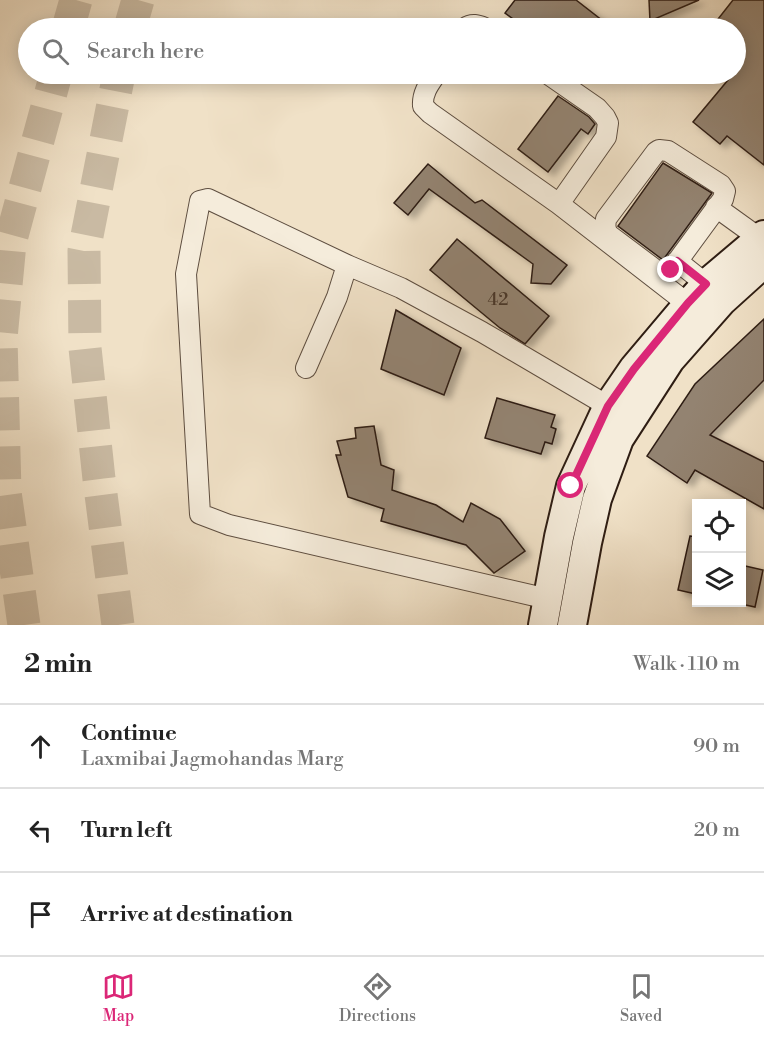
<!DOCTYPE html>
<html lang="en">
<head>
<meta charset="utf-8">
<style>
	body { margin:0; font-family:"Libre Bodoni",serif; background:#f6f6f6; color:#222 }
	.controls { position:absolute; right:18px; bottom:18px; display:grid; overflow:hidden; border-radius:0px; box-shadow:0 3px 15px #0003 }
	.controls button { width:54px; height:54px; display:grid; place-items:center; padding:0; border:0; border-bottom:2px solid #e0e0e0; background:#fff; color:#222; font:30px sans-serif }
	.stop { position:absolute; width:18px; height:18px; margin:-14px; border:4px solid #db2777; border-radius:50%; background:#fff }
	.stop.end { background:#db2777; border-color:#fff; box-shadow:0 2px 6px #0008 }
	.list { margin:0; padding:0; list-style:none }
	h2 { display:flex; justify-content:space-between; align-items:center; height:78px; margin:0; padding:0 24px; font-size:26px }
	h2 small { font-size:20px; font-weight:400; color:#767676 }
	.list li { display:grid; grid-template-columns:39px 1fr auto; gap:18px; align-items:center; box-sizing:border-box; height:84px; padding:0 24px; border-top:2px solid #e0e0e0 }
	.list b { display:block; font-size:22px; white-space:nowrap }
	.list p { margin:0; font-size:20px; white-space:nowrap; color:#767676 }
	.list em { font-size:20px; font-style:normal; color:#767676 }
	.icon { flex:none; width:33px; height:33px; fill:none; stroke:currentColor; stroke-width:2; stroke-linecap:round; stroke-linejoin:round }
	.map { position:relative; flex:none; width:764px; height:625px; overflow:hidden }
	.search { position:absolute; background:#fff; box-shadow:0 3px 15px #0003; left:18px; right:18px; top:18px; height:66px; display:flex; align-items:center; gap:15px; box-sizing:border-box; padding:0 21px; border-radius:33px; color:#767676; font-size:22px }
	.sheet { height:330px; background:#fff }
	nav { display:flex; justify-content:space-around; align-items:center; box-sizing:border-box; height:84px; border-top:2px solid #e0e0e0; background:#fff; font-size:16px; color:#767676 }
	nav a { display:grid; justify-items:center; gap:3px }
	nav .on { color:#db2777 }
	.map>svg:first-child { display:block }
</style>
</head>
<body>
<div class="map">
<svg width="764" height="625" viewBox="0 0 764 625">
	<defs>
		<filter id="shadow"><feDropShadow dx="6" dy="4" stdDeviation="3" flood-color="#0004"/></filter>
	</defs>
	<rect width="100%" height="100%" fill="#f0e1c7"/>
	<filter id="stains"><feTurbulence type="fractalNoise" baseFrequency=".00333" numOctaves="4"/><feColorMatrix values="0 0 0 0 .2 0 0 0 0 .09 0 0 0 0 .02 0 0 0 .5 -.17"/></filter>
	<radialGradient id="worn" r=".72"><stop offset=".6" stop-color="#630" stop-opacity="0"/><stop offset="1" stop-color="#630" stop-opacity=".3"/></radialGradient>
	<path fill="#938371" stroke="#2e1d13" stroke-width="1.5" filter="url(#shadow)" d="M515 0H576L612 28H506L513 19 505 13Z
		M649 0H699L650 21Z
		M733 0H764V165L727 136 720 144 693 122 733 74H735V28H711Z
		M558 96 589 117 595 124 588 134 581 129 548 172 518 149Z
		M663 163 712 193 663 260 618 226Z
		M428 164 475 203 482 200 567 265 551 284 531 283 533 264 429 189 408 215 394 203Z
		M457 239 549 316 525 344 500 328 430 270Z
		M396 310 461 348 444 395 381 369Z
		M764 319V380L710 435 764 462V509L695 470 687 483 647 456 695 384Z
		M497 398 555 415 551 427 556 429 552 444 545 442 541 454 485 438Z
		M374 426 381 465 394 470 392 490 436 505 463 522 471 503 500 519 525 551 494 573 466 545 381 521 384 509 348 497 336 455H341L337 441 356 438 355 428Z
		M690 536 696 537V594L678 590Z
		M741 565 763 570 755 607 741 604Z"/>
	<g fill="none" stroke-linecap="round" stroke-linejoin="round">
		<path stroke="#c9baa3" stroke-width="33" stroke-dasharray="33 16" stroke-linecap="butt" d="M68 28 76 0
			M130 28 138 0
			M24 625 5 492 1 338 10 243 56 74
			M118 625 99 479 85 348 84 251 119 74"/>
		<g stroke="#5e4e40" stroke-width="22">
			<path id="minor" d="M465 28C472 23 478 25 485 28
				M436 74C429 84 422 93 423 106L430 113 559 204 688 304
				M548 74 597 108 605 117 608 123 606 137 559 204
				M659 150 668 151 721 185 725 191 723 199 671 270 663 272 657 271 609 235C605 230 605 226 606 219L656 152Z
				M716 207 759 238 764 245
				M677 261 706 284
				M347 265 208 199 200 201 186 274 200 514 229 525 548 599
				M306 368 337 297 347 265 401 288 482 332 608 406"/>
		</g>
		<g stroke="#2e1d13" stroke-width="32">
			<path id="secondary" d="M543 625 559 537 571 486 608 406 634 368 688 304 706 284 764 235
				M572 625 587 543 597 499 619 439 670 360 722 301 764 263"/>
		</g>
		<use href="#minor" stroke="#f5ecdb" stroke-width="20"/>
		<use href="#secondary" stroke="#f5ecdb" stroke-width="28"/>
	</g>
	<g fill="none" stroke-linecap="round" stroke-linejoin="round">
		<path stroke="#db2777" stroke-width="8" d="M571 486 608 406 634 369 688 303 706 284 677 261 671 270"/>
	</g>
	<g text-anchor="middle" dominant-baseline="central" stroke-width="6" stroke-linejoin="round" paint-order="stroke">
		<g font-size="18" fill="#47362a">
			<text x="498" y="299">42</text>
		</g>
	</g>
	<rect width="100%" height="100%" filter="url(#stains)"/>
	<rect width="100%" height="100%" fill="url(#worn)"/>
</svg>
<div class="controls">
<button><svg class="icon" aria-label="locate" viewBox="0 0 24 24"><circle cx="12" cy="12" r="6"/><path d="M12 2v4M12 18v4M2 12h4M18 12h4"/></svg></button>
<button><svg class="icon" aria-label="layers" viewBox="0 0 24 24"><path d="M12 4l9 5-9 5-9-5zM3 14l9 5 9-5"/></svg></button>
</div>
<div class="stop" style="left:571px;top:486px"></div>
<div class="stop end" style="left:671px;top:270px"></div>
<div class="search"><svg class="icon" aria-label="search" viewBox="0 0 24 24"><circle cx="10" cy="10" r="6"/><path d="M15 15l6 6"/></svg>Search here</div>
</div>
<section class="sheet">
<h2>2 min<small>Walk · 110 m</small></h2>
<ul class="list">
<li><svg class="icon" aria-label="ahead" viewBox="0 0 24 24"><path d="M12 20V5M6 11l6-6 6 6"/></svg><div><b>Continue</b><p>Laxmibai Jagmohandas Marg</p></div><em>90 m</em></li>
<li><svg class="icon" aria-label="left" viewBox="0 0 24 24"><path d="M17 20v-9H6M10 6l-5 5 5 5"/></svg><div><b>Turn left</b></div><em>20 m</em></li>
<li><svg class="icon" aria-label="arrive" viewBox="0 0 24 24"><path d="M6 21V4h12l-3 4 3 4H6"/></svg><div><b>Arrive at destination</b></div></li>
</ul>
</section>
<nav>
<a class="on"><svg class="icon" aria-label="map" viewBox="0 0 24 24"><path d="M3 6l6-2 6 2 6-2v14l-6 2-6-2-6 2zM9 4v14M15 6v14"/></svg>Map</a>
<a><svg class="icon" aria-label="directions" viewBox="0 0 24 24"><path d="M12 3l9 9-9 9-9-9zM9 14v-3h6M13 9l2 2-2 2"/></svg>Directions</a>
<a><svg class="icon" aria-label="saved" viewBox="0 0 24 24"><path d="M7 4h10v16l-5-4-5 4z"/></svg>Saved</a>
</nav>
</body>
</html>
